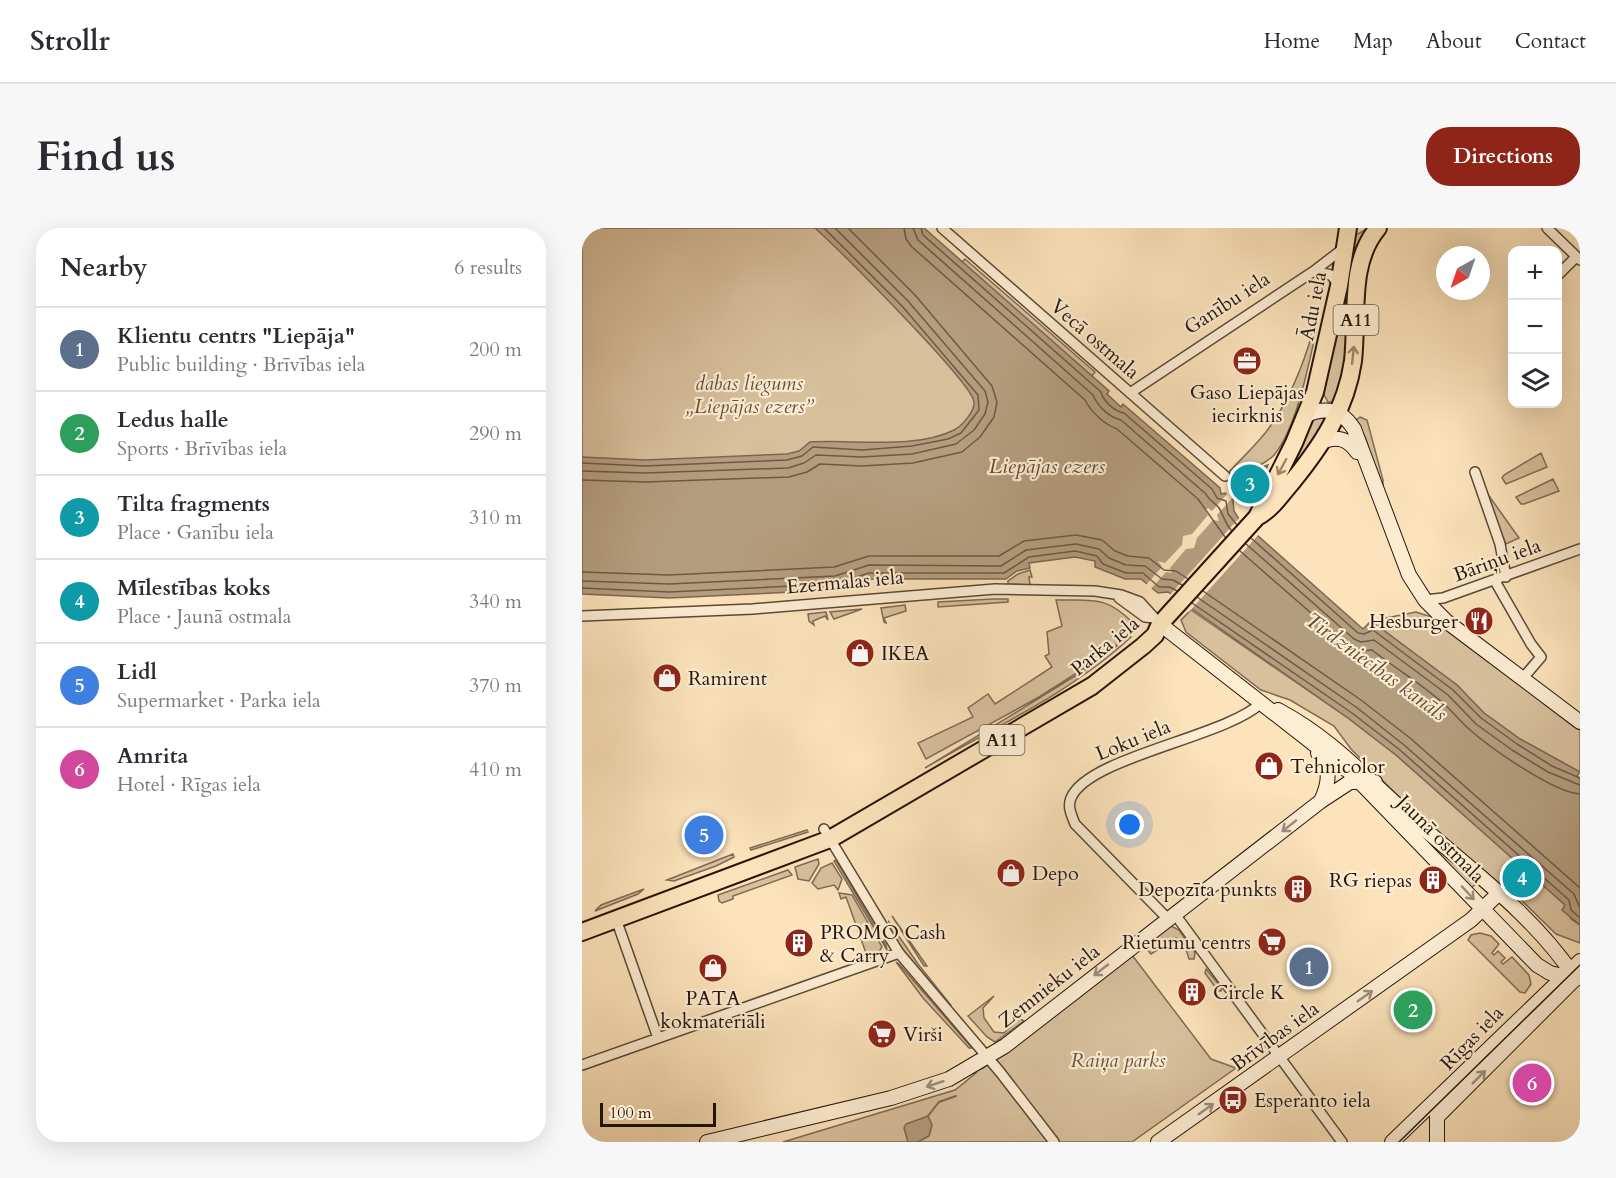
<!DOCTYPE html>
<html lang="en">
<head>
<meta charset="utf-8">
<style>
	body { margin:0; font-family:Cardo,serif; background:#f7f7f7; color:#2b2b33 }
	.controls { position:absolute; right:18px; top:18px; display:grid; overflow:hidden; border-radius:12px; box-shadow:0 6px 24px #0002 }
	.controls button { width:54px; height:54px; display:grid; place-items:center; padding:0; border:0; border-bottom:2px solid #e1e1e2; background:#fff; color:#2b2b33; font:30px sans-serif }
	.compass { position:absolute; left:854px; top:18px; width:54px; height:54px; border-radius:50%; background:#fff; box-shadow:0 6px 24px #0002; rotate:220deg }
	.scale { position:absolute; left:18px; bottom:15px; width:116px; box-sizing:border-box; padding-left:6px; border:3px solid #27150a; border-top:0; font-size:16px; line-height:21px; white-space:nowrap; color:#27150a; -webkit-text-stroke:4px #fdedd3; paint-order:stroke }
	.you { position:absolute; left:548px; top:597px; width:21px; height:21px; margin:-15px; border:4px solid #fff; border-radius:50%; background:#1a73e8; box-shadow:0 0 0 9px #1a73e833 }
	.badge { display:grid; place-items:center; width:39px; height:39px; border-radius:50%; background:#8f2418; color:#fff; font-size:20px; font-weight:700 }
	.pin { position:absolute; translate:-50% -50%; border:3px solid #fff; box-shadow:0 2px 6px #0006 }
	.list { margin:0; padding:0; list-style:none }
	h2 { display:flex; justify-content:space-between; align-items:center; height:78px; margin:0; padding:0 24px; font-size:26px }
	h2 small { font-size:20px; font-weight:400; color:#7c7c81 }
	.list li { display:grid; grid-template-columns:39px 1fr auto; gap:18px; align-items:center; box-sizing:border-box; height:84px; padding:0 24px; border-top:2px solid #e1e1e2 }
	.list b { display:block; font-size:22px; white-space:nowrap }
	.list p { margin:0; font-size:20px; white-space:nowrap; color:#7c7c81 }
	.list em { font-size:20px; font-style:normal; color:#7c7c81 }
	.icon { flex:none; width:33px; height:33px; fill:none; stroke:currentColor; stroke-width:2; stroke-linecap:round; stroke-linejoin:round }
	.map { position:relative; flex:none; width:998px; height:914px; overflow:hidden; border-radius:24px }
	header { display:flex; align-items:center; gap:36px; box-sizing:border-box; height:84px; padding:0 30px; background:#fff; border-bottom:2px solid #e1e1e2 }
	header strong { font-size:28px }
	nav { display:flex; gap:33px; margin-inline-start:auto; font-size:21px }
	.intro { display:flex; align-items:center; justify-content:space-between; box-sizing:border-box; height:144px; padding:0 36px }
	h1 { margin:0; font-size:42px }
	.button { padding:15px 27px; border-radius:24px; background:#8f2418; color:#fff; font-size:21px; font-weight:700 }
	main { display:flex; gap:36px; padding:0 36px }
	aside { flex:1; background:#fff; border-radius:24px; box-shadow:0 6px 24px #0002 }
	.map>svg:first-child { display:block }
</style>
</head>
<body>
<header>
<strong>Strollr</strong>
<nav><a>Home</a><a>Map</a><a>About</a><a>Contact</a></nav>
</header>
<div class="intro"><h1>Find us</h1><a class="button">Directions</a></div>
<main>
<aside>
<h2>Nearby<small>6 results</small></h2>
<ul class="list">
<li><span class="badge" style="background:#5c6f8a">1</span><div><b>Klientu centrs &quot;Liepāja&quot;</b><p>Public building · Brīvības iela</p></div><em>200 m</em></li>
<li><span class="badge" style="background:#2e9e5b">2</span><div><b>Ledus halle</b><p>Sports · Brīvības iela</p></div><em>290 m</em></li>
<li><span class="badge" style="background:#0f9aa8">3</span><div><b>Tilta fragments</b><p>Place · Ganību iela</p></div><em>310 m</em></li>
<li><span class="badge" style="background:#0f9aa8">4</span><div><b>Mīlestības koks</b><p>Place · Jaunā ostmala</p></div><em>340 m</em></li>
<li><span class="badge" style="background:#3f7fe0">5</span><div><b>Lidl</b><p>Supermarket · Parka iela</p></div><em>370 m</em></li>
<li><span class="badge" style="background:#d1479c">6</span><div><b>Amrita</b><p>Hotel · Rīgas iela</p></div><em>410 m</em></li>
</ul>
</aside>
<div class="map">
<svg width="998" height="914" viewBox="0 0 998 914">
	<rect width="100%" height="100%" fill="#fce3bb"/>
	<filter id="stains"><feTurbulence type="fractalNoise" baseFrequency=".00333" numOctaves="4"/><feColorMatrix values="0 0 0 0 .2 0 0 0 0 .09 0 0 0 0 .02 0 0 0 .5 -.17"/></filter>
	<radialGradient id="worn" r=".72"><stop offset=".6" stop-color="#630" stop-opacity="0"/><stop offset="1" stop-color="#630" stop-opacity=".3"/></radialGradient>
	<path fill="#d8c09d" stroke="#806a54" stroke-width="1.5" d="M0 0H334L380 34 383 31 513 144 378 313 0 344Z
		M786 0H791L759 162 752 174H746L741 165 757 97 771 5 776 6Z
		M731 103 734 104C726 139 715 198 693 226 685 236 671 238 663 248L658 244 653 249 647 244C659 231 672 219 684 204 706 175 721 138 731 103Z
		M734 187 746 193 689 270 728 191Z
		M778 189 785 192 801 252V265L784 211 774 192Z
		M959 225 965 239 924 256 920 250 922 247Z
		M686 237 676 259 666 250 676 241Z
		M971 251 977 263 942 276H939L934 269Z
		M900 258 937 310 924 316Z
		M448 342 450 349H447L448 357 426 356V353L436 346Z
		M411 371H426V374L356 379V374Z
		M474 372C510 373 523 367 550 394L549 405 509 436 457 469 344 531 336 515 391 489 386 480 406 466 413 476 470 439 463 428 467 426 465 404 480 398Z
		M323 377 324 383 302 390 304 395 302 394 299 380Z
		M280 381 252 391 248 384Z
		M609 382 766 490 814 527 984 677 989 691 998 697V715L974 706 925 658 923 660 828 580 769 521 752 498 708 472 679 462 604 404 599 392Z
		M244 384 246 392 243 388 231 393 232 397 227 393 226 386Z
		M834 384 852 390 998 502V544L938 511 902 485 875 457 789 393Z
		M547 408 549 409C493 462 410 501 343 540L508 439Z
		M225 602 226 604 169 622 168 620Z
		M840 607 896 654 888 661Z
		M151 626 152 629 134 638 92 653 85 652Z
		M236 631 237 636 227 653 216 651 213 639Z
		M254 632 304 717 305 722 252 633Z
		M250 635 260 651 256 662 252 657 236 661 230 655 239 640Z
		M206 642 210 647 151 668V671L140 675 137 673 136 667Z
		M62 661 56 666 13 683 19 677Z
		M257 665 270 667 300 719 297 724 270 734 271 730 284 725 264 669 259 671Z
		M310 688 345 738H342Z
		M307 694 336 736 368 776C355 771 308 708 307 694Z
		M589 698 597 702 613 725 612 731H607L603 718 594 710 569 726 562 718Z
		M898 705 909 708 917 716 910 725 912 727 916 723 923 730 919 734 921 736 930 729 947 747 949 756 943 765 938 764 886 712 889 707Z
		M550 727 629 831 654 840 550 914H201L373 862 394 845H390L401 840Z
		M314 734 317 736 390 820H387L341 770Z
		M624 741 640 760 639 763H636L623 745Z
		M412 768 401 780 402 790 412 804 422 805 437 790 442 793 413 814 405 809 386 788Z"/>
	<path fill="#b49d7f" stroke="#7c6750" stroke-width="1.5" d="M233 0H342L527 163 525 166 539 179 541 176 638 260 639 266 643 265 651 272 652 283 657 291 781 401 789 393 875 457 902 485 938 511 998 544 995 548 998 551V697L980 682 983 677 814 527 766 490 586 364 576 365 559 351H543L513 339V333L493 329 447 335 448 340 435 343 424 351H288L254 362 87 370 0 366V229L63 232 205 226 217 223 228 214C269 211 333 222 372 202 380 198 393 183 392 174 391 155 255 20 233 0Z
		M346 888 350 897 347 908 336 914H326L322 900 324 896Z"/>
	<path fill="#fce3bb" d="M647 264 652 268 635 287 637 293 631 292 615 310 612 320 604 321 588 340 590 345 584 344 568 362 563 358 580 339 576 333 583 335 600 317 601 308 610 306 626 287 623 282 626 280 630 283Z
		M659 288 677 306 607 384 587 368Z"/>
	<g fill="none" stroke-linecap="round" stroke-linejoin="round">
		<path stroke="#6e5944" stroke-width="1.5" d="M322 0 324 11 330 19 503 172C510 185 522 196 535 201L616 271 643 309
			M331 0 336 12 511 167C516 179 527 189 539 192L624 266C627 273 634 275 637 280 642 288 643 296 650 303
			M339 0 341 7 519 164C521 173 532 183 542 185L630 261 635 270 644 273 646 286 655 297
			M0 235 63 238 205 232 220 228 231 219 280 222 330 218 366 211 379 205 397 182 396 167 320 78 242 0
			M0 243 63 245 206 240 222 235 234 227 280 229 330 226 374 216 392 202 403 186 406 174 403 163 326 73 253 0
			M0 252 63 254 207 249 225 244 238 236 280 238 331 235 380 224 398 209 412 189 415 174 410 158 333 67 266 0
			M669 310 776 405 782 406 791 402 871 462 899 490 935 516 970 538 998 550
			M664 316 772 411 779 414 792 412 866 467 894 496 930 522 966 544 998 557
			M658 323 768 419 779 423 790 422C813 440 839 456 861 475 870 483 878 493 887 501 907 519 972 565 998 566
			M0 344 87 347 252 339 287 328H417L442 313 494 307 520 312 533 323 546 328 567 330 582 342 594 343 606 351
			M0 353 87 356 253 348 287 337 419 338 444 322 494 316 517 321 527 330 544 337 563 338 580 351 591 352 600 357
			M0 360 87 364 253 356 287 345H422L447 329 493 323 515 328 521 336 544 345H561L577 359H588L595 363
			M621 363 779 472 828 510 998 660
			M615 369 774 479 822 517 992 666 998 680
			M610 375 770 485 818 522 987 672 989 682 998 690"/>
		<path stroke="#7c6750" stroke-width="2" d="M346 888 357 874 374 868"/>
		<g stroke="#5c4836" stroke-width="12">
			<path id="street" d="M360 0 643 248
				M965 0 998 32
				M732 43 749 47 757 57
				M975 48 994 29
				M548 165 732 43 762 20
				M893 244 918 316 924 349
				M913 353 949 416 959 429 941 450
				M537 370 563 389 572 390
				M843 372 861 370 998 321
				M0 388 171 381 413 361 513 363 539 367 558 374 578 396
				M242 601 317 725 418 844 472 914
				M592 685 760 914
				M585 690 493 596C490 588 485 579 489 570 506 529 644 509 679 475
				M34 691 76 810
				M0 837 317 725"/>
		</g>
		<g stroke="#27150a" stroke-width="16">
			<path id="secondary" d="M724 187C745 178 760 182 772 201L827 347 843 372 864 393 998 494
				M742 213C756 208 766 211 775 224
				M578 396 770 546 955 737 968 745 994 751
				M696 482C750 511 780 546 824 585 882 637 951 685 994 751
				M736 525C750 539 747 556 739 573
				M855 889 997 747
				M125 914 309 870 367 851 423 818 739 573 768 554H793
				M576 914 889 692 916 666
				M810 914 998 733
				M855 914V883"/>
		</g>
		<g stroke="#27150a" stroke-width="20">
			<path id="highway" d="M675 289 712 215 733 164 757 58 766 0
				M0 704 248 611 510 458 561 418 573 407 578 396 675 289C690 281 699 267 710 254 740 217 764 181 771 133 776 89 766 35 796 0"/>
		</g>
		<use href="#street" stroke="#fdedd3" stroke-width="9"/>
		<use href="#secondary" stroke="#fdedd3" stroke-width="14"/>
		<use href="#highway" stroke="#fce3bb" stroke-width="16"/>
		<path stroke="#27150a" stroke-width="1.5" d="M817 914 998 737"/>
	</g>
	<defs><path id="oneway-shaft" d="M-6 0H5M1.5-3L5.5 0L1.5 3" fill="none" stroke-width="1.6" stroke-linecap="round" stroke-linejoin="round" transform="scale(1.5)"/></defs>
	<g stroke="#9c866b">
		<use href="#oneway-shaft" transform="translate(771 127) rotate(-84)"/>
		<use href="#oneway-shaft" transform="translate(700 239) rotate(118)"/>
	</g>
	<g stroke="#9d8c79">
		<use href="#oneway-shaft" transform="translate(707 598) rotate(142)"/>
		<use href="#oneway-shaft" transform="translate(886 665) rotate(47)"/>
		<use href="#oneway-shaft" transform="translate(519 742) rotate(142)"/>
		<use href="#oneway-shaft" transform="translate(783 768) rotate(-35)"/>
		<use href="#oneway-shaft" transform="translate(897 849) rotate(-45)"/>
		<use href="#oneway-shaft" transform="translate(353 856) rotate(162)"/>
		<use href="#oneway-shaft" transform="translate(624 881) rotate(-35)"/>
	</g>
	<defs>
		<g id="office-disc" transform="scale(1.5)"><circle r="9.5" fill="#8f2418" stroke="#fdedd3"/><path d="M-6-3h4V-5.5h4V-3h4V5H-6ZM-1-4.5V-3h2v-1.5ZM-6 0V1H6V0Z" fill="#fff"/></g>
		<g id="restaurant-disc" transform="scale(1.5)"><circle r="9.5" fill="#8f2418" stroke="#fdedd3"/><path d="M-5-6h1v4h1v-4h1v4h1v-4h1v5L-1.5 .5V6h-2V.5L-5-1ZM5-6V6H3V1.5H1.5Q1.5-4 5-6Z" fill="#fff"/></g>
		<g id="shop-disc" transform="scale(1.5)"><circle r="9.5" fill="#8f2418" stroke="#fdedd3"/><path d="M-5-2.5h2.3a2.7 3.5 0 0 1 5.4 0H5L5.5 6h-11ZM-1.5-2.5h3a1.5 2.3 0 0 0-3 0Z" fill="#fff"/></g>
		<g id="building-disc" transform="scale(1.5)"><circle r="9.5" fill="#8f2418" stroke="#fdedd3"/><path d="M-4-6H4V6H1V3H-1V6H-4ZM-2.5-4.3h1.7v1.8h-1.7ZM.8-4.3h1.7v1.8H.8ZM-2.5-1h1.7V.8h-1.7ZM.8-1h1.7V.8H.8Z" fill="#fff"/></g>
		<g id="supermarket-disc" transform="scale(1.5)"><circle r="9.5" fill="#8f2418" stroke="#fdedd3"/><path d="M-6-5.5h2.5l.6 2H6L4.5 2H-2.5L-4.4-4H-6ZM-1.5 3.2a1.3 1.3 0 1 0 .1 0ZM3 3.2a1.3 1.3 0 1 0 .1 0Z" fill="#fff"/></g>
		<g id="bus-disc" transform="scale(1.5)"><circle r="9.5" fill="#8f2418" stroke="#fdedd3"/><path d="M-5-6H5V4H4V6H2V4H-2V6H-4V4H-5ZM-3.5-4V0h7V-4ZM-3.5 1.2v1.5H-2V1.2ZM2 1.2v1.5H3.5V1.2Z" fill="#fff"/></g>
	</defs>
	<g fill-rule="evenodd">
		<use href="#office-disc" x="665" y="133"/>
		<use href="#restaurant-disc" x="897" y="393"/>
		<use href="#shop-disc" x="278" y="425"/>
		<use href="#shop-disc" x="85" y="450"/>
		<use href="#shop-disc" x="687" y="538"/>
		<use href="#shop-disc" x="429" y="645"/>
		<use href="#building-disc" x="851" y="652"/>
		<use href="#building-disc" x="716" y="661"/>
		<use href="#supermarket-disc" x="690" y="714"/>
		<use href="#building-disc" x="217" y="715"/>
		<use href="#shop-disc" x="131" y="740"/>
		<use href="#building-disc" x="610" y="764"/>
		<use href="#supermarket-disc" x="300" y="806"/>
		<use href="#bus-disc" x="651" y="872"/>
	</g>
	<g text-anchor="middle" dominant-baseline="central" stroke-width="4.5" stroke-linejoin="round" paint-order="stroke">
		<g fill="#fdedd3" stroke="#675646" stroke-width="1.5">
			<rect x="751.5" y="77" width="45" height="30" rx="4.5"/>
			<rect x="397.5" y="497" width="45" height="30" rx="4.5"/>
		</g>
		<g font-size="18" font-weight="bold" fill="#27150a">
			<text x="774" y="92">A11</text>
			<text x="420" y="512">A11</text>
		</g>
		<g font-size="20" fill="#27150a" stroke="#fdedd3">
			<text transform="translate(645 75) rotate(-33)">Ganību iela</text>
			<text transform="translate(731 78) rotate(-79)">Ādu iela</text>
			<text transform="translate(513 111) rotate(41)">Vecā ostmala</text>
			<text transform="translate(915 332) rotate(-20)">Bāriņu iela</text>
			<text transform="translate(263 354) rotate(-5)">Ezermalas iela</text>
			<text transform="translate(523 418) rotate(-39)">Parka iela</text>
			<text transform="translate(551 512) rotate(-22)">Loku iela</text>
			<text transform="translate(859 611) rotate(45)">Jaunā ostmala</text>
			<text transform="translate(467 758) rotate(-38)">Zemnieku iela</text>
			<text transform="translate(693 808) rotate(-36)">Brīvības iela</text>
			<text transform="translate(890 810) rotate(-46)">Rīgas iela</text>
		</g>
		<g font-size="20" font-style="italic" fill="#65513d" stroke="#fdedd3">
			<text x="167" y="155">dabas liegums<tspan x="167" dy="23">„Liepājas ezers”</tspan></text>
			<text x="536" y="832">Raiņa parks</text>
		</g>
		<g font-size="20" fill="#27150a" stroke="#fdedd3" text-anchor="start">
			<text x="665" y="164" text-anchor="middle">Gaso Liepājas<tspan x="665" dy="23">iecirknis</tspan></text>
			<text x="876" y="393" text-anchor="end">Hesburger</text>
			<text x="299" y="425">IKEA</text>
			<text x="106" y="450">Ramirent</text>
			<text x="708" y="538">Tehnicolor</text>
			<text x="450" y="645">Depo</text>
			<text x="830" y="652" text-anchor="end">RG riepas</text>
			<text x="695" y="661" text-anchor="end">Depozīta punkts</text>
			<text x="238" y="704">PROMO Cash<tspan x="238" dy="23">&amp; Carry</tspan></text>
			<text x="669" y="714" text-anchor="end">Rietumu centrs</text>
			<text x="631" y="764">Circle K</text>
			<text x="131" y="770" text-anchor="middle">PATA<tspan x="131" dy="23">kokmateriāli</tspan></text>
			<text x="321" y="806">Virši</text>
			<text x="672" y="872">Esperanto iela</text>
		</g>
		<g font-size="21" font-style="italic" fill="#5f4b39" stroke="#fdedd3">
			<text x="465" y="238">Liepājas ezers</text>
			<text transform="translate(794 439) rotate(36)">Tirdzniecības kanāls</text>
		</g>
	</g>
	<rect width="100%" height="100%" filter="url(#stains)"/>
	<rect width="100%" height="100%" fill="url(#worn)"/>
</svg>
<div class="controls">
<button>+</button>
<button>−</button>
<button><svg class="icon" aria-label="layers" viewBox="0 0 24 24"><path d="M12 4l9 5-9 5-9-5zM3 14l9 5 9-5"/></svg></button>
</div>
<svg class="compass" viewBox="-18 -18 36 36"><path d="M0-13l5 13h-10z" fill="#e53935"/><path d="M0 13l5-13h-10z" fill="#7c7c81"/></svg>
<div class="scale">100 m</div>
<div class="you"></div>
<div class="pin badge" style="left:727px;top:739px;background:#5c6f8a">1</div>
<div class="pin badge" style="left:831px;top:782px;background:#2e9e5b">2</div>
<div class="pin badge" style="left:668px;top:256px;background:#0f9aa8">3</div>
<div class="pin badge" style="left:940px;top:650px;background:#0f9aa8">4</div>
<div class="pin badge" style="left:122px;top:607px;background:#3f7fe0">5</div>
<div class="pin badge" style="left:950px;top:855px;background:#d1479c">6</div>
</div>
</main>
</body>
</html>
